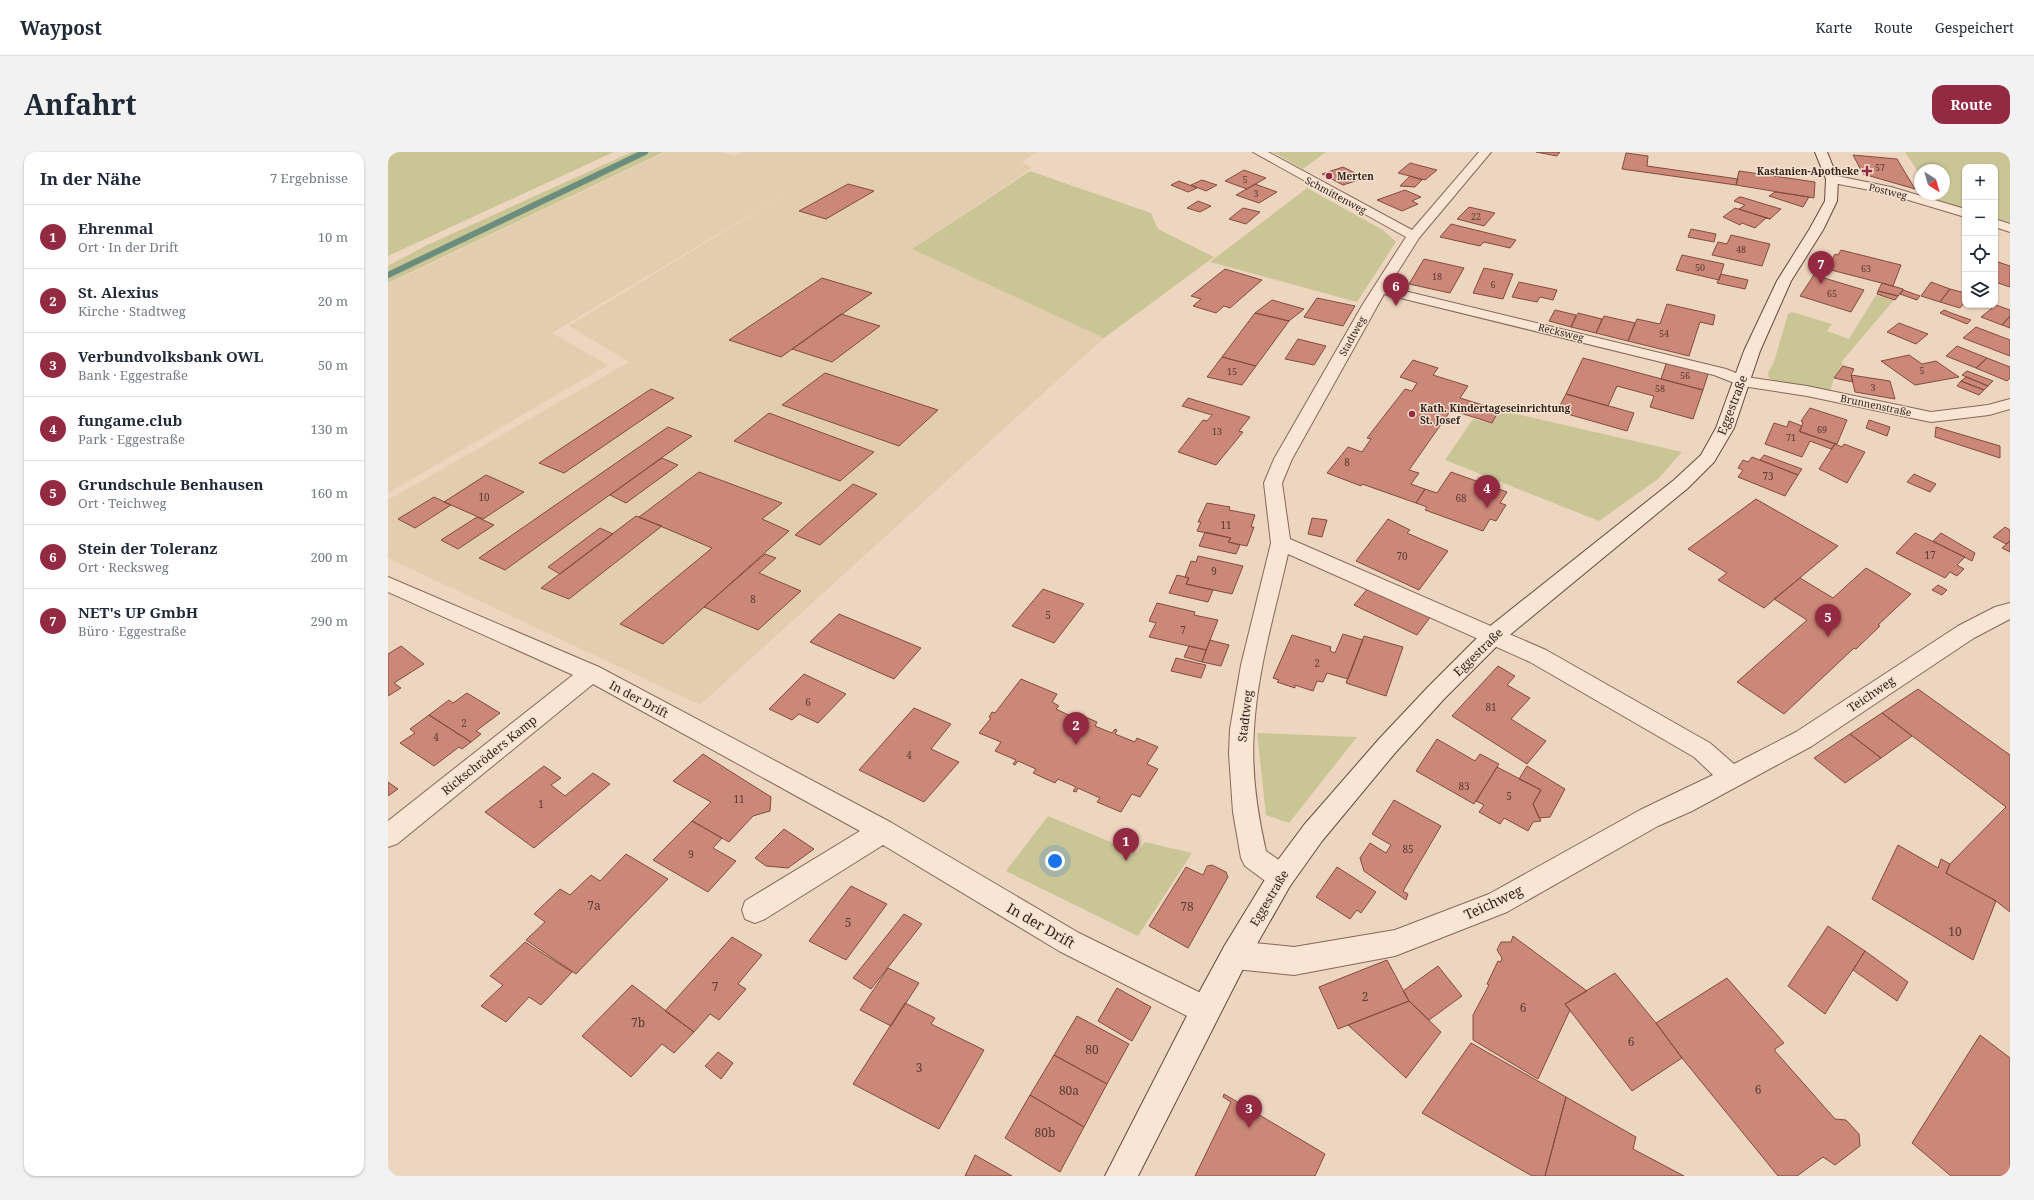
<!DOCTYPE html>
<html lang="de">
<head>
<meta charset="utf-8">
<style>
	body { margin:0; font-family:"Noto Serif",serif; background:#f2f2f3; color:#1f2937 }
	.controls { position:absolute; right:12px; top:12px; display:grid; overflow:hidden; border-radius:8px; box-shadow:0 1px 3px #0004 }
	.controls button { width:36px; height:36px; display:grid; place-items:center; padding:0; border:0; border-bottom:1px solid #e0e1e3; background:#fff; color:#1f2937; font:20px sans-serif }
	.compass { position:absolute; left:1526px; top:12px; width:36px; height:36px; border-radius:50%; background:#fff; box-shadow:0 1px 3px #0004; rotate:143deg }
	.you { position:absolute; left:667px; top:709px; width:14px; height:14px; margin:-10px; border:3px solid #fff; border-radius:50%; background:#1a73e8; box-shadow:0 0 0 6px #1a73e833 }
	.badge { display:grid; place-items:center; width:26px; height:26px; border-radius:50%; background:#932a42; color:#fff; font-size:13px; font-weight:700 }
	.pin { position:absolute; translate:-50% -33px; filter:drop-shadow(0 1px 2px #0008) }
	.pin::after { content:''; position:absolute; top:21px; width:14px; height:12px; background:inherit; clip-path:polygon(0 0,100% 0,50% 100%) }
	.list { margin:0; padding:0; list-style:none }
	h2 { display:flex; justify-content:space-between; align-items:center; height:52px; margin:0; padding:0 16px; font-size:17px }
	h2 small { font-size:13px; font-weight:400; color:#747a83 }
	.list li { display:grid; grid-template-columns:26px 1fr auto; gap:12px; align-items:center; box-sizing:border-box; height:64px; padding:0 16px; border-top:1px solid #e0e1e3 }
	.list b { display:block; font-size:15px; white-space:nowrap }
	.list p { margin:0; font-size:13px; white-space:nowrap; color:#747a83 }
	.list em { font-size:13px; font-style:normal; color:#747a83 }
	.icon { flex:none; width:22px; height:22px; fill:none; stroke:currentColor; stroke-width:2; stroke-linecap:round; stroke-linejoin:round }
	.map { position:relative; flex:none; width:1622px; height:1024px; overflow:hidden; border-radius:12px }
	header { display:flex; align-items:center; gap:24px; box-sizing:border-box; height:56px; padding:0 20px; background:#fff; border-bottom:1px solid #e0e1e3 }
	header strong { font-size:19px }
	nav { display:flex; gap:22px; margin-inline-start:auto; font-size:14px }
	.intro { display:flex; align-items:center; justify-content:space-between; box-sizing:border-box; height:96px; padding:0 24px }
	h1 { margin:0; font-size:28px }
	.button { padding:10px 18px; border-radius:12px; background:#932a42; color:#fff; font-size:14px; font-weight:700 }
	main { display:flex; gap:24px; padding:0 24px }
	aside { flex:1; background:#fff; border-radius:12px; box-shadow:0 1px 3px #0004 }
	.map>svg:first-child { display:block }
</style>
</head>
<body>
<header>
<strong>Waypost</strong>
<nav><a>Karte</a><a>Route</a><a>Gespeichert</a></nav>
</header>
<div class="intro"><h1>Anfahrt</h1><a class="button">Route</a></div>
<main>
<aside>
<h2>In der Nähe<small>7 Ergebnisse</small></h2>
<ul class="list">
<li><span class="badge">1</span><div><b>Ehrenmal</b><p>Ort · In der Drift</p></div><em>10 m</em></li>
<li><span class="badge">2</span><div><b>St. Alexius</b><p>Kirche · Stadtweg</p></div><em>20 m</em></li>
<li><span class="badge">3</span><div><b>Verbundvolksbank OWL</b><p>Bank · Eggestraße</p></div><em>50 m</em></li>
<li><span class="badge">4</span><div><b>fungame.club</b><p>Park · Eggestraße</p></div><em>130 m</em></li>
<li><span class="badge">5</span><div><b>Grundschule Benhausen</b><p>Ort · Teichweg</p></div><em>160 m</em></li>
<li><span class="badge">6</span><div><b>Stein der Toleranz</b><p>Ort · Recksweg</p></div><em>200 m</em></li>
<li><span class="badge">7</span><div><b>NET's UP GmbH</b><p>Büro · Eggestraße</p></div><em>290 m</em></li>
</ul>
</aside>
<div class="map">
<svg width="1622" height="1024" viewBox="0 0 1622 1024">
	<rect width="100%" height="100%" fill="#edd6c0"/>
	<path fill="#e2ceae" d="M278 0H334L347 4 354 0H649L634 10 644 16 524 97 716 186 312 553 0 406V348L241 210 181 174 422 27 164 181 220 213 0 341V132Z"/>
	<path fill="#cac595" d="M0 0H226L0 104Z
		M244 0H276L0 131V114L37 94Z
		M885 0H938L915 17Z
		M1517 0H1622V71L1607 66V15H1577V56L1547 47 1544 42H1556V18H1532V23Z
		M642 19 763 61 770 77 826 105 716 186 524 97Z
		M919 36 995 78 1008 90 969 150 822 110Z
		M1488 143 1506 148 1454 209 1455 214 1446 226 1442 240 1386 229 1381 226 1380 221 1386 210 1400 162 1404 160 1444 172 1439 179 1461 187Z
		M1111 258 1294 300 1270 327 1211 369 1057 308 1085 267 1103 271Z
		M869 581 969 585 901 671 878 663Z
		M660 664 749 701 757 690 804 701 750 784 618 719Z"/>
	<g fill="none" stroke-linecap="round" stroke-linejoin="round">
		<path stroke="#6b8d7d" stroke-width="6" d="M0 123 257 0"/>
	</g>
	<path fill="#cb8777" stroke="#844b3f" d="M1148 0H1172L1169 4Z
		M1238 1 1260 4 1259 14 1350 27 1348 33 1234 17Z
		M1465 3 1509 7 1527 37 1475 22Z
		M1022 11 1049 18 1037 28 1010 21Z
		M955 15 977 26 955 33 934 22Z
		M856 18 878 26 859 37 837 29Z
		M1351 19 1427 30 1426 46 1348 33Z
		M1022 24 1034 28 1027 35 1012 34Z
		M814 28 829 33 818 39 803 33Z
		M791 29 809 36 800 40 783 33Z
		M460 32 486 39 438 67 411 59Z
		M867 32 889 40 871 51 848 43Z
		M1017 38 1033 45 1024 49 1030 52 1014 59 989 48Z
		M1387 40 1421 45 1415 55 1381 44Z
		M1351 45H1353L1393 57 1382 67 1351 57 1357 53 1346 49Z
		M810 49 823 54 812 60 799 56Z
		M1081 55 1107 61 1096 74 1069 67Z
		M855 56 872 60 858 72 841 67Z
		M1347 56 1382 67 1378 66 1367 76 1354 71 1352 73 1335 65Z
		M1063 72 1128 88 1122 96 1096 90 1092 94 1052 85Z
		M1303 77 1328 82 1326 90 1300 85Z
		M1343 83 1382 92 1374 114 1324 103 1330 90 1339 92Z
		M1453 98 1513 113 1505 134 1443 118 1446 112 1442 111 1447 102 1450 103Z
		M1294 103 1336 112 1331 128 1288 118Z
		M1036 107 1076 116 1062 141 1021 132Z
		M1607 109 1622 114V135L1607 130Z
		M1096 116 1125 122 1115 147 1085 141Z
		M837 117 874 128 842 156 836 154 828 161 805 154 813 147 803 144Z
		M1333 122 1360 128 1357 137 1329 131Z
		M1426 123 1476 138 1463 160 1412 144Z
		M434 126 484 141 393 205 341 188Z
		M1131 130 1169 138 1165 148 1152 145 1149 150 1124 145Z
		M1543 130 1562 137 1552 150 1533 144Z
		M1494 131 1515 137V138L1510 144 1490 139Z
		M1562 137 1577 141V150L1572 156 1552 150Z
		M1515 138 1532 144 1529 148 1512 142Z
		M1490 139 1510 144 1507 148 1489 142Z
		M929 146 967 154 955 174 916 165Z
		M884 148 916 157 901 169 867 161Z
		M1279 152 1327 163 1325 173 1312 170 1301 204 1240 189 1249 167 1272 172Z
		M1608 153 1622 158V164L1614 173 1593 165Z
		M1167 158 1188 163 1183 175 1161 169Z
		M1556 158 1563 161 1583 168 1579 172 1552 161Z
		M867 161 901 169 868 214 834 205Z
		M1190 161 1214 167 1208 181 1183 175Z
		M453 162 492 174 444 210 404 197Z
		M1216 164 1247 171 1240 189 1208 181Z
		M1622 164V176L1614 173Z
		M1511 171 1540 182 1528 192 1499 180Z
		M1588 175 1622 188V204L1575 186Z
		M910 187 938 194 926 213 897 207Z
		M1569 194 1599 206 1588 216 1558 204Z
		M1521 203 1534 212 1548 209 1571 225 1527 233 1493 209Z
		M834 205 868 214 854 233 819 225Z
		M1195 206 1315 238 1305 267 1262 255 1266 244 1229 234 1220 254 1178 242Z
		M1599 206 1622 215V226L1619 229 1588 216Z
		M1025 208 1050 216 1045 223 1080 234 1072 246 1111 258 1104 271 1063 258 1021 318 1031 321 1023 332 1037 337 1028 351 974 332 973 334 939 321 960 295 974 300 983 287 979 286 1017 237 1024 239 1029 231 1012 225Z
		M1279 209 1321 219 1315 238 1273 227Z
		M1455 214 1466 217 1463 223 1465 230 1446 226Z
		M1579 219 1605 229 1600 234 1574 223Z
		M437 221 550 258 511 294 394 253Z
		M1463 223 1502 229 1507 247 1467 240Z
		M1578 225 1600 234 1596 238 1573 229Z
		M1573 229 1596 238 1591 243 1569 234Z
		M263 237 286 246 176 321 151 311Z
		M1178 242 1246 261 1239 279 1169 259Z
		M800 246 862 265 851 279 855 280 828 313 790 300 815 268 819 269 824 263 794 254Z
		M1422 256 1459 268 1449 292 1412 280 1415 270 1413 269Z
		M381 261 486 300 452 329 346 289Z
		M1481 268 1502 275 1499 284 1478 276Z
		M1401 269 1414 274 1411 279 1447 292 1443 297 1422 289 1414 305 1377 292 1386 271 1399 275Z
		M280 275 304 284 117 418 91 406Z
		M1548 275 1612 294V306L1547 285Z
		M1447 292 1454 295 1456 292 1477 300 1459 331 1431 317Z
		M1376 303 1414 317 1410 323 1372 308Z
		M1364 305 1410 323 1397 344 1350 325 1355 318 1350 316 1355 308 1360 310Z
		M274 306 290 313 238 351 222 343Z
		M311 320 394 351 374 367 401 379 275 492 232 472 324 396 251 365Z
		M1063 320 1119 340 1112 351 1118 353 1108 369 1102 367 1095 379 1037 358 1039 355 1028 351 1037 337 1049 341Z
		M1526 322 1548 332 1542 340 1519 330Z
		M98 323 136 340 95 367 56 350Z
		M465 332 489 342 432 393 407 383Z
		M46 345 63 353 27 376 10 367Z
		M1368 347 1450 394 1376 456 1330 428 1339 421 1300 397Z
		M819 351 842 355 841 358 867 363 863 375H866L859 394 840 390 843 386 809 379 813 370H810Z
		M248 364 274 374 181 447 153 436Z
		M89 365 106 373 70 397 53 388Z
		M924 366 939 368 934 385 920 382Z
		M1000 367 1022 378 1019 381 1060 399 1031 438 968 409Z
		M1617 375 1622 378V389L1618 392 1605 385Z
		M212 376 225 382 172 422 160 415Z
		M817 380 843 386 840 390 852 393 848 402 811 394Z
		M1527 381 1577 405 1569 413 1576 417 1569 424 1562 420 1557 426 1508 401Z
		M1553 381 1587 401 1584 409 1545 389Z
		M1622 389V400L1614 396Z
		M377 402 388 406 371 421 413 439 370 478 316 455Z
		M810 404 855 414 844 442 798 432 801 426 797 425 803 409 808 410Z
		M1478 416 1523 442 1490 473 1492 474 1468 497 1466 496 1396 562 1349 530 1419 468 1386 447 1412 426 1445 446Z
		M789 423 801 426 798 432 825 438 820 450 781 441Z
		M1550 433 1559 438 1554 443 1544 438Z
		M981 435 1043 464 1029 483 966 453Z
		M655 437 696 452 666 491 624 474Z
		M769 451 807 460 806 463 830 468 818 498 761 485 768 471 761 469Z
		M451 462 533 496 506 527 422 490Z
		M955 482 975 488 960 527 939 521 935 530 929 529 925 539 907 533V536L889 530 891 528 885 526 904 483 943 495 942 499 947 501Z
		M976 484 1015 495 998 544 958 531Z
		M822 488 841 493 833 514 814 510Z
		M13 494 36 512 6 531 13 536 0 544V502Z
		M801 494 818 498 814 510 796 505Z
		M788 506 818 513 813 526 783 519Z
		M1110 514 1127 524 1119 533 1142 546 1123 567 1158 589 1139 612 1064 564Z
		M416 522 458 542 430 571 411 562 404 568 381 557Z
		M633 527 669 542 664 550 671 554 668 557 685 565 688 561 709 570 707 574 724 581 727 577 729 578 727 582 747 590 749 586 770 595 759 612 770 617 752 645 744 642 733 660 709 650 712 646 690 636 688 640 685 639 688 635 670 627 667 631 645 621 648 617 630 609 627 613 625 612 628 608 607 599 613 590 591 581 603 566 601 565 604 560 607 561Z
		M1530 537 1622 603V760L1608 749 1558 721 1562 712 1618 655 1494 561Z
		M79 541 112 561 88 579 93 582 83 590 41 563 61 548 65 551Z
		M526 556 563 572 543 597 571 610 536 650 471 618Z
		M1494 561 1524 584 1493 606 1462 582Z
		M41 563 83 590 74 597 71 595 46 614 12 591 27 581 22 577Z
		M1462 582 1493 606 1457 631 1426 606Z
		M1049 587 1087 609 1092 602 1111 612 1086 652 1028 619Z
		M315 602 383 645 382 659 365 664 341 690 304 669 323 650 285 629Z
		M156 614 173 626 163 633 177 644 205 621 222 632 146 696 97 660Z
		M1139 614 1177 637 1162 665 1151 666 1145 652 1153 638 1131 627Z
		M1109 615 1153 638 1145 652 1153 669 1145 670 1140 679 1116 666 1112 672 1091 660 1096 653 1088 649Z
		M0 630 10 637 0 644Z
		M1006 648 1053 674 1015 739 1020 742 1018 748 976 719 972 706 982 691 998 701 1003 693 984 682Z
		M304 669 334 686 325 696 348 709 320 740 265 708Z
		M396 677 426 697 400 716 378 714 367 706Z
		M1510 693 1550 716 1553 707 1562 712 1558 721 1608 749 1585 808 1484 747Z
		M238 702 280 727 188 822 138 788 157 770 146 762 172 737 182 743 203 723 212 729Z
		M824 713 838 720 840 725 800 796 761 774 798 715 815 723 819 714Z
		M949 715 988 740 973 761 969 758 962 767 928 745Z
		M463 734 499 752 458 808 421 789Z
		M516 762 534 772 483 837 465 826Z
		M1440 774 1477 799 1437 862 1400 834Z
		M1125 784 1199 839 1177 852 1182 858 1150 927 1085 888V863L1101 833 1099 832 1110 809 1113 810 1114 806 1109 798 1113 790H1123Z
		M344 785 374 803 350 832 358 837 331 868 322 862 306 880 277 859Z
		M137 790 184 820 153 853 141 845 118 870 93 854 115 833 102 824Z
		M1477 799 1520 830 1509 849 1465 818Z
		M999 808 1021 849 950 877 931 835Z
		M1050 814 1074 844 1041 868 1021 849 1015 839Z
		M500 816 531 831 503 874 472 858Z
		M1227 821 1268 871 1294 906 1244 939 1177 852Z
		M1339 826 1396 891 1387 897V899L1447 967 1458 968 1471 982 1472 994 1447 1013 1435 1005 1409 1024H1390L1294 906 1268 871Z
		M244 833 306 880 286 901 274 892 243 925 194 884Z
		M729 836 763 855 744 889 710 869Z
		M1021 849 1053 880 1018 926 960 873Z
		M517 851 547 866 543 872 596 898 551 977 465 932Z
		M689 864 741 892 719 932 666 903Z
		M1592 883 1622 906V1024H1563L1524 991Z
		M1083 891 1178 945 1157 1024H1144L1034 961Z
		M330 900 345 911 333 927 317 914Z
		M666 903 719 932 696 975 642 943Z
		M836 942 937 1002 927 1024H807L843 950 835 945Z
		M642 943 696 975 672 1020 617 986Z
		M1178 945 1248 985 1245 997 1296 1024H1157Z
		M587 1003 624 1024H577Z"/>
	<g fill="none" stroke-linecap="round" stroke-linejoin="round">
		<g stroke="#866759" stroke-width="2">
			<path id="street" d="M865 0H880L1024 78 1091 0H1103L1031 86 1000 135 1338 217 1358 225 1419 234 1543 260 1600 253 1622 247V257L1601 263 1543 270 1419 244 1354 234 1326 223 996 142 904 307 894 331 902 387 1158 498 1322 591 1346 612 1408 580 1570 474 1607 455 1622 451V467L1586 486 1424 594 1304 659 1270 674 1119 760 1007 804 906 823 847 817 837 813 833 803 837 793 847 789 906 795 1007 778 1101 742 1252 658 1325 623 1306 605 1142 510 900 402C887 460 869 519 866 578 863 619 869 660 878 699L902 716 906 725 902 734 893 737 884 734 857 714 853 706 845 660 841 602 842 577 853 513 883 391 876 331 886 307 975 152 1018 85Z
				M1444 23 1503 35 1577 57V65L1497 41 1440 30 1438 27Z
				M1607 67 1622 72V80L1607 75Z
				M0 425 211 515 504 671 691 781 827 848 831 858 827 868 817 872 807 868 671 799 495 693 377 767 367 771 357 767 354 758 357 749 472 679 205 532 9 692 0 695V669L185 523 0 440Z"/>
		</g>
		<g stroke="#67483c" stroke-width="2">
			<path id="secondary" d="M1427 0H1439L1450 27 1449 49 1435 78 1403 129 1372 199 1346 276 1326 310 1300 336 1112 491 1056 547 1007 601 934 689 902 734 857 813 750 1024H717L807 848 837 793 884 716 916 673 991 587 1040 535 1096 479 1286 328 1313 303 1328 276 1356 199 1389 129 1421 78 1437 49 1438 27Z"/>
		</g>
		<use href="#street" fill="#f8e5d3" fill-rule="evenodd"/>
		<use href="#secondary" fill="#f8e5d3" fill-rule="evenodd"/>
	</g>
	<g fill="#932a42" stroke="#f4e2d0" stroke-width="1.5">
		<path d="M1477 13h4v4h4v4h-4v4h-4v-4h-4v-4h4z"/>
		<circle cx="941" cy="24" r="4"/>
		<circle cx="1024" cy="262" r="4"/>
	</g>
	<g text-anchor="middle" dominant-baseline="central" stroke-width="3" stroke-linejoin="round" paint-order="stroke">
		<g font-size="9" fill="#5a3c34">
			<text x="1492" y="15">57</text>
			<text x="857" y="27">5</text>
			<text x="868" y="41">3</text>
			<text x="1088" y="64">22</text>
			<text x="1353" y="97">48</text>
			<text x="1312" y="115">50</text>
			<text x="1478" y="116">63</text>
			<text x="1049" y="124">18</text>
			<text x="1105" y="132">6</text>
			<text x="1444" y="141">65</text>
			<text x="1276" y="181">54</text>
			<text x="1534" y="218">5</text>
			<text x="844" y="219">15</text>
			<text x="1297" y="223">56</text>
			<text x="1485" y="235">3</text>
			<text x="1272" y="236">58</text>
			<text x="1434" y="277">69</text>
			<text x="829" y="279">13</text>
			<text x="1403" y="285">71</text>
		</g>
		<g font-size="10" font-weight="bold" fill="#35231d" stroke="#f4e2d0" text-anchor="start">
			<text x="1471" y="19" text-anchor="end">Kastanien-Apotheke</text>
			<text x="949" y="24">Merten</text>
			<text x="1032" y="256">Kath. Kindertageseinrichtung<tspan x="1032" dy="12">St. Josef</tspan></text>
		</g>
		<g font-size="10" fill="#35231d" stroke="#f4e2d0">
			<text transform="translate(1500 39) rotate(14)">Postweg</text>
			<text transform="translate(948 43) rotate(28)">Schmittenweg</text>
			<text transform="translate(1173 180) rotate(14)">Recksweg</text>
			<text transform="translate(964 184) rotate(-61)">Stadtweg</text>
			<text transform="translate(1488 253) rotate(12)">Brunnenstraße</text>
		</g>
		<g font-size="10" fill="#5a3c34">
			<text x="959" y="310">8</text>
			<text x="1380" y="324">73</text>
			<text x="96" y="345">10</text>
			<text x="1073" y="346">68</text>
			<text x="838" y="373">11</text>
			<text x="1542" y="403">17</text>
			<text x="1014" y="404">70</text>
			<text x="826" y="419">9</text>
			<text x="365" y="447">8</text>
			<text x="660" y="463">5</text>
			<text x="795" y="478">7</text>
			<text x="929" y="511">2</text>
			<text x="420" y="550">6</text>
			<text x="1103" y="555">81</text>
			<text x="76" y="571">2</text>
			<text x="48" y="585">4</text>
			<text x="521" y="603">4</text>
			<text x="1076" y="634">83</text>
			<text x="1121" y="644">5</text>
			<text x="351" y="647">11</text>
			<text x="153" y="652">1</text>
			<text x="1020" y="697">85</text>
			<text x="303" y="702">9</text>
		</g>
		<g font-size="12" fill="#35231d" stroke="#f4e2d0">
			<text transform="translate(1344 253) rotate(-69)">Eggestraße</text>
			<text transform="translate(1090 500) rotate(-44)">Eggestraße</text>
			<text transform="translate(1483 542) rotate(-34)">Teichweg</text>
			<text transform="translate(251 547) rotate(28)">In der Drift</text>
			<text transform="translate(857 564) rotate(-83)">Stadtweg</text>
			<text transform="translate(101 603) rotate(-39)">Rickschröders Kamp</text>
			<text transform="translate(881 746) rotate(-59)">Eggestraße</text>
		</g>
		<g font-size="12" fill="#5a3c34">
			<text x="206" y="753">7a</text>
			<text x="799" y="754">78</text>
			<text x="460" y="770">5</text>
			<text x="1567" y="779">10</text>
			<text x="327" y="834">7</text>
			<text x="977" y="844">2</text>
			<text x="1135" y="855">6</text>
			<text x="250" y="870">7b</text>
			<text x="1243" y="889">6</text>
			<text x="704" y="897">80</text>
			<text x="531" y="915">3</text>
			<text x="1370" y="937">6</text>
			<text x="681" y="938">80a</text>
			<text x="657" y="980">80b</text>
		</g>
		<g font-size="14" fill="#35231d" stroke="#f4e2d0">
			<text transform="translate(1105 750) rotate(-25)">Teichweg</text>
			<text transform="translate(653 773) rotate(30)">In der Drift</text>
		</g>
	</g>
</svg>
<div class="controls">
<button>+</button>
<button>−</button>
<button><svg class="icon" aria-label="locate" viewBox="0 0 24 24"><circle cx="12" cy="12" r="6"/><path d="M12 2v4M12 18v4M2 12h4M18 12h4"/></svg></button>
<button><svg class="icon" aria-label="layers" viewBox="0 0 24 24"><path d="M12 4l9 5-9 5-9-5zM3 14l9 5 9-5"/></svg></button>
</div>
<svg class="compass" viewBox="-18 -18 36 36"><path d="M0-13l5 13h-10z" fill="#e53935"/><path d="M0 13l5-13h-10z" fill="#747a83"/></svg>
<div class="you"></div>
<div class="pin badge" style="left:738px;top:709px">1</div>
<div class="pin badge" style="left:688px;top:593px">2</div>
<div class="pin badge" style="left:861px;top:976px">3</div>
<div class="pin badge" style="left:1099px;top:356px">4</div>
<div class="pin badge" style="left:1440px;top:485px">5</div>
<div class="pin badge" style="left:1008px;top:154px">6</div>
<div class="pin badge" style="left:1433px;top:132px">7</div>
</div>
</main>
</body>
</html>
